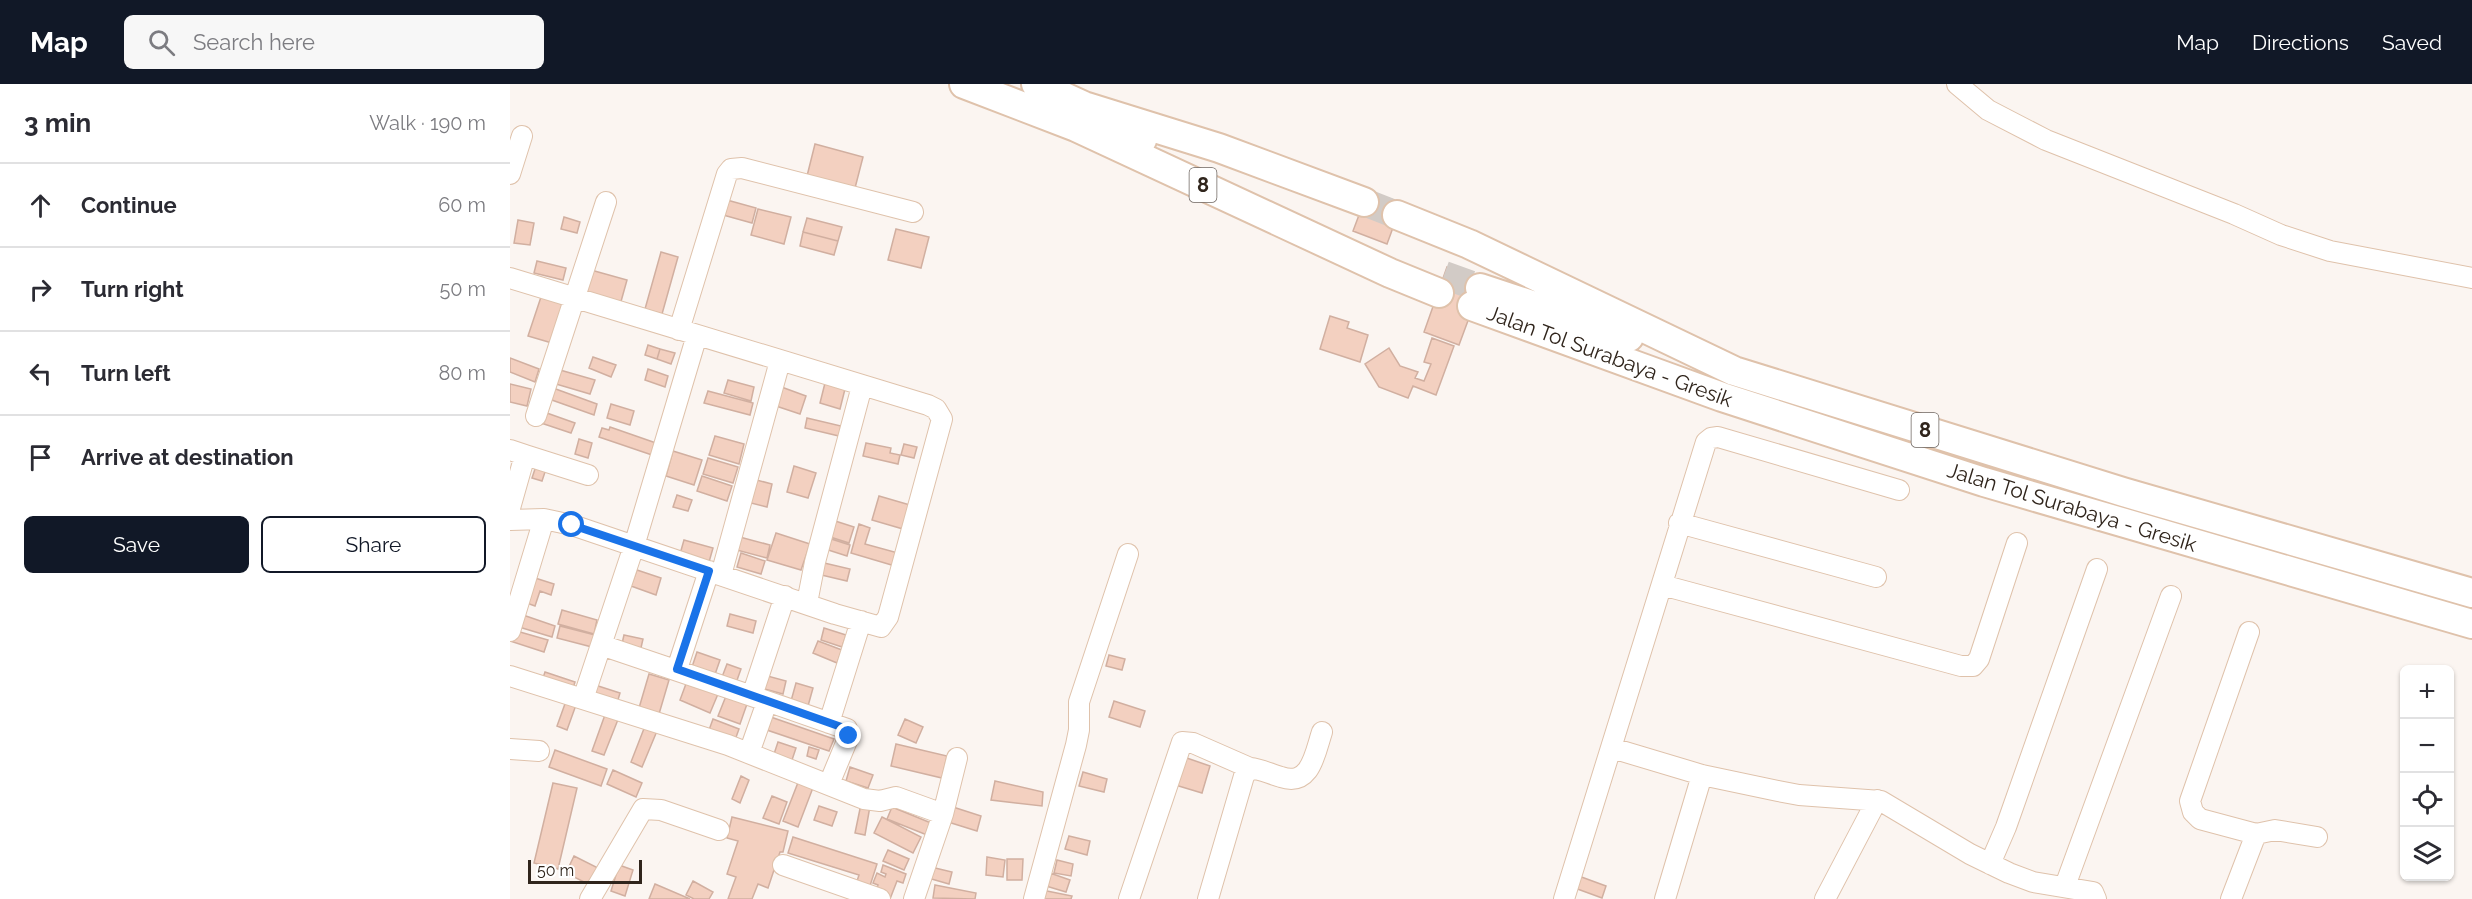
<!DOCTYPE html>
<html lang="en">
<head>
<meta charset="utf-8">
<style>
	body { margin:0; font-family:Raleway,sans-serif; background:#f7f7f7; color:#2b2b33 }
	.controls { position:absolute; right:18px; bottom:18px; display:grid; overflow:hidden; border-radius:9px; box-shadow:0 2px 4px #0004 }
	.controls button { width:54px; height:54px; display:grid; place-items:center; padding:0; border:0; border-bottom:2px solid #e1e1e2; background:#fff; color:#2b2b33; font:30px sans-serif }
	.scale { position:absolute; left:18px; bottom:15px; width:114px; box-sizing:border-box; padding-left:6px; border:3px solid #30251c; border-top:0; font-size:16px; line-height:21px; white-space:nowrap; color:#30251c; -webkit-text-stroke:4px #fff; paint-order:stroke }
	.stop { position:absolute; width:18px; height:18px; margin:-14px; border:4px solid #1a73e8; border-radius:50%; background:#fff }
	.stop.end { background:#1a73e8; border-color:#fff; box-shadow:0 2px 6px #0008 }
	.list { margin:0; padding:0; list-style:none }
	h2 { display:flex; justify-content:space-between; align-items:center; height:78px; margin:0; padding:0 24px; font-size:26px }
	h2 small { font-size:20px; font-weight:400; color:#7c7c81 }
	.list li { display:grid; grid-template-columns:39px 1fr auto; gap:18px; align-items:center; box-sizing:border-box; height:84px; padding:0 24px; border-top:2px solid #e1e1e2 }
	.list b { display:block; font-size:22px; white-space:nowrap }
	.list em { font-size:20px; font-style:normal; color:#7c7c81 }
	.actions { display:flex; gap:12px; padding:18px 24px }
	.actions a { flex:1; padding:14px 0; border:2px solid #111827; border-radius:9px; text-align:center; font-size:21px; color:#111827 }
	.actions .main { background:#111827; color:#fff }
	.icon { flex:none; width:33px; height:33px; fill:none; stroke:currentColor; stroke-width:2; stroke-linecap:round; stroke-linejoin:round }
	.map { position:relative; flex:none; width:1962px; height:815px; overflow:hidden }
	header { display:flex; align-items:center; gap:36px; box-sizing:border-box; height:84px; padding:0 30px; background:#111827; color:#fff }
	header strong { font-size:28px }
	nav { display:flex; gap:33px; margin-inline-start:auto; font-size:21px }
	.search { width:420px; height:54px; background:#f7f7f7; display:flex; align-items:center; gap:15px; box-sizing:border-box; padding:0 21px; border-radius:9px; color:#7c7c81; font-size:22px }
	main { display:flex }
	aside { flex:1; background:#fff }
	.map>svg:first-child { display:block }
</style>
</head>
<body>
<header>
<strong>Map</strong>
<div class="search"><svg class="icon" aria-label="search" viewBox="0 0 24 24"><circle cx="10" cy="10" r="6"/><path d="M15 15l6 6"/></svg>Search here</div>
<nav><a>Map</a><a>Directions</a><a>Saved</a></nav>
</header>
<main>
<aside>
<h2>3 min<small>Walk · 190 m</small></h2>
<ul class="list">
<li><svg class="icon" aria-label="ahead" viewBox="0 0 24 24"><path d="M12 20V5M6 11l6-6 6 6"/></svg><div><b>Continue</b></div><em>60 m</em></li>
<li><svg class="icon" aria-label="right" viewBox="0 0 24 24"><path d="M7 20v-9h11M14 6l5 5-5 5"/></svg><div><b>Turn right</b></div><em>50 m</em></li>
<li><svg class="icon" aria-label="left" viewBox="0 0 24 24"><path d="M17 20v-9H6M10 6l-5 5 5 5"/></svg><div><b>Turn left</b></div><em>80 m</em></li>
<li><svg class="icon" aria-label="arrive" viewBox="0 0 24 24"><path d="M6 21V4h12l-3 4 3 4H6"/></svg><div><b>Arrive at destination</b></div></li>
</ul>
<div class="actions"><a class="main">Save</a><a>Share</a></div>
</aside>
<div class="map">
<svg width="1962" height="815" viewBox="0 0 1962 815">
	<rect width="100%" height="100%" fill="#fbf5f1"/>
	<path fill="#f3d0c0" stroke="#d1afa0" stroke-width="1.5" d="M305 60 353 73 345 104 297 92Z
		M858 107 892 119 877 160 843 147Z
		M217 116 246 124 242 139 213 131Z
		M248 125 281 133 274 160 241 151Z
		M54 133 70 138 67 149 51 145Z
		M297 134 332 143 328 157 293 148Z
		M8 136 24 139 20 161 4 159Z
		M386 145 419 153 411 184 378 176Z
		M293 148 328 157 324 171 290 162Z
		M151 168 168 173 152 230 135 225Z
		M27 177 56 184 53 196 24 189Z
		M937 183 973 196 949 261 914 248Z
		M81 186 117 196 110 221 74 211Z
		M31 213 55 221 42 259 18 252Z
		M820 232 839 238 837 244 858 251 850 278 810 265Z
		M922 254 944 262 926 311 903 302 898 314 869 303 855 280 879 264 890 282 908 288 905 294 914 297 921 280 914 278Z
		M138 261 150 265 147 275 135 271Z
		M150 265 165 269 161 280 147 275Z
		M83 273 106 281 101 293 79 284Z
		M0 274 29 285 25 298 0 288Z
		M138 285 158 292 155 303 135 296Z
		M50 286 85 296 80 310 46 300Z
		M218 296 244 303 241 317 214 309Z
		M315 299 335 305 330 325 310 319Z
		M0 300 21 305 17 322 0 318Z
		M266 301 296 312 290 330 260 320Z
		M43 304 87 320 84 331 39 315Z
		M198 307 243 319 240 331 194 319Z
		M101 320 124 327 120 341 97 334Z
		M34 328 65 339 61 349 31 339Z
		M297 334 331 342 329 352 295 344Z
		M100 343 146 359 142 371 89 353 92 344 99 346Z
		M205 352 234 360 229 380 199 371Z
		M69 355 82 359 78 374 65 370Z
		M356 359 381 364 380 369 390 371 388 380 353 372Z
		M394 360 407 363 404 374 391 371Z
		M163 367 192 376 184 401 156 392Z
		M198 374 228 383 223 399 193 390Z
		M27 379 37 382 32 397 22 394Z
		M284 382 306 389 298 414 277 408Z
		M192 392 222 402 217 417 187 407Z
		M239 394 262 400 257 423 233 417Z
		M167 411 182 416 178 427 163 423Z
		M369 412 400 421 393 445 362 436Z
		M319 435 344 443 339 459 314 451Z
		M349 440 360 444 355 460 388 469 385 482 341 469Z
		M266 449 300 460 291 486 257 476Z
		M226 452 260 461 257 474 223 465Z
		M315 453 340 461 337 472 312 464Z
		M174 456 203 464 199 478 170 470Z
		M231 469 255 477 251 490 227 483Z
		M310 478 340 485 337 497 307 490Z
		M127 486 151 494 146 511 121 502Z
		M22 493 44 500 41 511 30 507 25 522 14 518Z
		M52 526 87 536 84 550 48 540Z
		M220 530 246 537 243 549 217 542Z
		M13 531 45 542 42 553 9 543Z
		M50 542 85 551 82 563 47 554Z
		M314 544 336 551 332 563 311 556Z
		M3 546 38 556 34 568 0 557Z
		M114 551 133 555 130 568 111 564Z
		M308 557 332 566 327 579 303 569Z
		M187 568 210 576 203 596 180 589Z
		M599 571 615 575 612 586 596 582Z
		M217 580 231 585 226 599 212 593Z
		M35 588 65 598 62 607 32 597Z
		M139 590 159 596 149 630 129 624Z
		M250 590 276 597 273 610 247 603Z
		M177 597 208 610 200 629 170 616Z
		M286 599 303 604 298 622 281 617Z
		M82 600 110 609 107 619 79 610Z
		M216 612 237 620 230 640 208 632Z
		M56 617 66 621 57 646 47 642Z
		M604 617 635 627 630 643 599 633Z
		M96 628 109 633 94 671 82 667Z
		M255 631 324 655 319 667 251 644Z
		M203 635 229 645 225 656 199 646Z
		M395 635 413 643 406 659 388 651Z
		M135 642 147 647 132 683 121 678Z
		M268 658 286 664 282 676 264 670Z
		M386 660 437 672 432 694 381 682Z
		M299 663 309 666 306 675 297 672Z
		M45 666 97 685 91 702 39 683Z
		M671 672 700 682 692 709 662 700Z
		M340 683 363 691 358 704 336 697Z
		M103 686 132 699 126 713 97 700Z
		M573 688 597 695 594 708 569 702Z
		M231 692 239 696 230 719 222 715Z
		M289 696 304 701 288 743 273 737Z
		M485 697 533 708 532 722 481 716Z
		M43 699 67 704 48 785 24 779Z
		M262 712 277 718 269 740 253 734Z
		M351 720 360 722 355 751 345 749Z
		M309 722 327 728 322 742 304 736Z
		M382 723 421 739 417 751 377 735Z
		M443 723 471 732 467 747 438 738Z
		M222 733 278 747 273 768H270L258 804 248 800 242 815H218L226 793 217 790 228 757 217 754Z
		M372 733 411 753 403 769 364 749Z
		M559 752 580 757 577 771 555 765Z
		M283 753 367 780 358 808 345 803 349 791 278 769Z
		M378 766 399 775 394 786 373 777Z
		M64 772 90 785 82 802 56 789Z
		M477 773 495 776 493 793 476 791Z
		M497 775H513L512 796H497Z
		M547 776 563 780 561 792 544 789Z
		M109 781 123 786 115 812 101 807Z
		M373 781 396 790 393 799 387 797 380 815 365 811 368 801 363 799 367 789 375 793 376 790 371 788Z
		M421 783 442 788 439 800 418 794Z
		M540 789 560 796 556 808 536 802Z
		M1066 791 1096 802 1092 814 1062 803Z
		M183 797 203 808 199 815H184L176 811Z
		M145 800 180 815H139Z
		M425 801 466 809 465 815 423 814Z
		M532 806 562 812 561 815H530Z"/>
	<g fill="none" stroke-linecap="round" stroke-linejoin="round">
		<path stroke="#d2cbc6" stroke-width="28" stroke-dasharray="28 14" stroke-linecap="butt" d="M854 118 887 131
			M934 191 970 204"/>
		<g stroke="#dfc2ab" stroke-width="22">
			<path id="minor" d="M1447 0 1478 26 1536 56 1724 130 1771 151 1820 167 1962 194
				M0 90 12 52
				M0 194 418 321 426 325 432 335 378 533 371 543 325 530 62 441 34 435 0 436
				M169 246 217 90 221 85 232 84 403 128
				M26 332 96 118
				M0 366 15 371 0 424
				M15 371 78 391
				M1169 439 1366 493
				M211 491 270 277
				M1152 501 1451 582H1463L1469 575 1507 459
				M275 512 242 612 337 645 339 652 319 700
				M297 519 305 478 352 302
				M0 547 34 435
				M1739 548 1680 717 1683 728 1690 735 1746 750
				M91 561 242 612
				M167 585 199 487
				M0 592 218 661 354 715 370 717 386 713 433 730
				M73 615 124 462 187 251
				M319 639 351 537
				M1102 664 1192 691 1268 707 1289 711 1371 717 1460 770 1499 789 1523 798 1583 808 1586 815
				M0 665 29 667
				M239 669 257 618
				M1480 780 1496 743 1587 485
				M273 781 370 815
				M1555 802 1661 512
				M80 815 133 725 151 726 209 746
				M404 815 433 730 447 674
				M524 815 566 661 569 646V618L618 470
				M619 815 672 658 683 659 740 684
				M698 815 734 692 740 684C751 685 760 690 771 693 801 703 805 669 812 648
				M1054 815 1196 358 1201 354 1208 353 1389 406
				M1155 815 1192 691
				M1315 815 1367 716
				M1721 815 1746 750 1765 746 1807 753"/>
		</g>
		<g stroke="#dfc2ab" stroke-width="32">
			<path id="highway" d="M454 0 566 43 880 189 929 209
				M526 0 574 22 709 64 854 118
				M574 22 632 56
				M887 131 959 160 1224 287 1613 408 1962 509
				M970 204 1119 253
				M962 222 1212 313 1474 398 1962 540"/>
		</g>
		<use href="#minor" stroke="#fff" stroke-width="20"/>
		<use href="#highway" stroke="#fff" stroke-width="28"/>
	</g>
	<g fill="none" stroke-linecap="round" stroke-linejoin="round">
		<path stroke="#1a73e8" stroke-width="8" d="M62 441 199 487 167 585 337 645 339 652"/>
	</g>
	<g text-anchor="middle" dominant-baseline="central" stroke-width="4.5" stroke-linejoin="round" paint-order="stroke">
		<g fill="#fff" stroke="#6e6660" stroke-width="1.5">
			<rect x="679.5" y="84" width="27" height="34" rx="4.5"/>
			<rect x="1401.5" y="329" width="27" height="34" rx="4.5"/>
		</g>
		<g font-size="20" font-weight="bold" fill="#30251c">
			<text x="693" y="101">8</text>
			<text x="1415" y="346">8</text>
		</g>
		<g font-size="21" fill="#30251c" stroke="#fff">
			<text transform="translate(1100 272) rotate(20)">Jalan Tol Surabaya - Gresik</text>
			<text transform="translate(1562 423) rotate(17)">Jalan Tol Surabaya - Gresik</text>
		</g>
	</g>
</svg>
<div class="controls">
<button>+</button>
<button>−</button>
<button><svg class="icon" aria-label="locate" viewBox="0 0 24 24"><circle cx="12" cy="12" r="6"/><path d="M12 2v4M12 18v4M2 12h4M18 12h4"/></svg></button>
<button><svg class="icon" aria-label="layers" viewBox="0 0 24 24"><path d="M12 4l9 5-9 5-9-5zM3 14l9 5 9-5"/></svg></button>
</div>
<div class="scale">50 m</div>
<div class="stop" style="left:62px;top:441px"></div>
<div class="stop end" style="left:339px;top:652px"></div>
</div>
</main>
</body>
</html>
